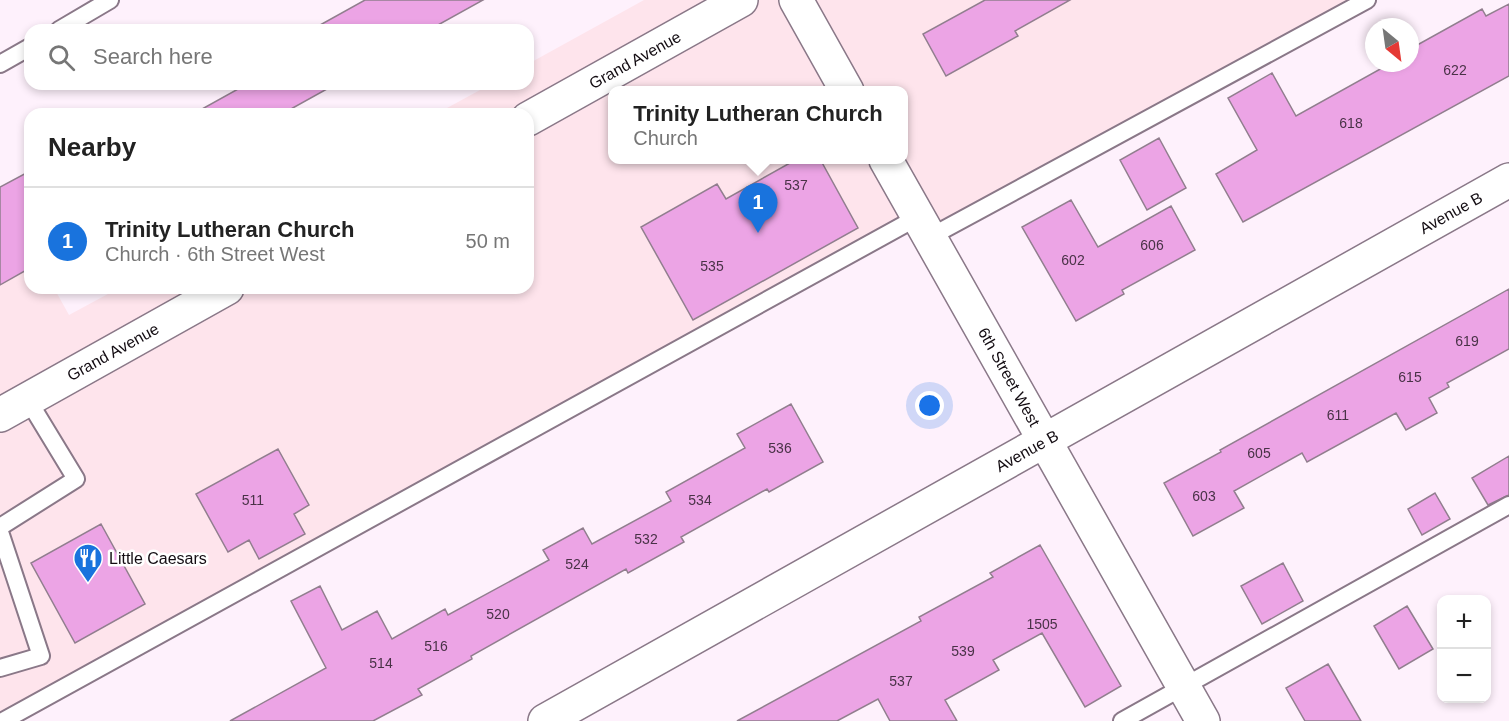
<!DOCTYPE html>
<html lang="en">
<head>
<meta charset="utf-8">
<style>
	body { margin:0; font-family:Helvetica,sans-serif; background:#f6f6f6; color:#222 }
	.controls { position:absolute; right:18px; bottom:18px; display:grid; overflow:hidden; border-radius:12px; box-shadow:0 3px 9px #0003 }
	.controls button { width:54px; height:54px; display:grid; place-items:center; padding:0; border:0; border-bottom:2px solid #e0e0e0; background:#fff; color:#222; font:30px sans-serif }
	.compass { position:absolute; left:1365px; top:18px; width:54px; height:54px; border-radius:50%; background:#fff; box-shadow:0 3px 9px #0003; rotate:151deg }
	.you { position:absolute; left:930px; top:406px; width:21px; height:21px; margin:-15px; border:4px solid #fff; border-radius:50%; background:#1a73e8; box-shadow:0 0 0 9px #1a73e833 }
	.badge { display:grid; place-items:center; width:39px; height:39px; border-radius:50%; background:#1973dd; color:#fff; font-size:20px; font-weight:700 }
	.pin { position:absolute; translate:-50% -50px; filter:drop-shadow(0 2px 3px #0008) }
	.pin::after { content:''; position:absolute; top:32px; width:21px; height:18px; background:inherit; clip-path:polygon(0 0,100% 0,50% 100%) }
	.popup { position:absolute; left:608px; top:86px; width:300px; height:78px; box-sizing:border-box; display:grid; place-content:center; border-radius:12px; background:#fff; filter:drop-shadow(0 2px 4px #0005); font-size:20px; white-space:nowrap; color:#767676 }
	.popup b { font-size:22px; color:#222 }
	.popup::after { content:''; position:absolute; left:50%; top:100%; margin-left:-12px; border:12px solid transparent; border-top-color:#fff }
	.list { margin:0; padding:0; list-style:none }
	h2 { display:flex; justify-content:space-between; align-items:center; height:78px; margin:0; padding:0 24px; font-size:26px }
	h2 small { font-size:20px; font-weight:400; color:#767676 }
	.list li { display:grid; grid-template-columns:39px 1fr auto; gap:18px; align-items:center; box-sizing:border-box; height:108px; padding:0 24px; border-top:2px solid #e0e0e0 }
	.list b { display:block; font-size:22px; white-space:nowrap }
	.list p { margin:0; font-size:20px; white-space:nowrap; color:#767676 }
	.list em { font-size:20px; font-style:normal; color:#767676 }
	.icon { flex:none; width:33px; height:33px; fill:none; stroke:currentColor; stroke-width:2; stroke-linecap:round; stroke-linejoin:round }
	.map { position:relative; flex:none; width:1509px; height:721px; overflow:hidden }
	.search { position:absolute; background:#fff; box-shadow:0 3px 9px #0003; left:24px; top:24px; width:510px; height:66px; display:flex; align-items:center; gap:15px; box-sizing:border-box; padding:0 21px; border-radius:18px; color:#767676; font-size:22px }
	.panel { position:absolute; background:#fff; box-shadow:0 3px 9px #0003; left:24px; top:108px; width:510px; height:186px; border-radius:18px }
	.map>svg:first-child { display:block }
</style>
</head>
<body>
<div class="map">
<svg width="1509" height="721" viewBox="0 0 1509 721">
	<rect width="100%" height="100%" fill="#fef1fc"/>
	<path fill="#fee4ec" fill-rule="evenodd" d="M644 0H1367L930 237 919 218 0 721V190L30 244V288H54L69 315 119 288H528V114H436L491 84H528V64ZM612 91H903V160H612Z"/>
	<path fill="#eca4e5" stroke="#917e8e" stroke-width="1.5" d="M365 0H483L429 30H311Z
		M985 0H1070L1015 31 1018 36 946 76 923 34Z
		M1509 4V76L1243 222 1216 174 1257 150 1228 98 1272 73 1296 116 1391 63H1410V49L1482 9 1486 16Z
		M247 84H336L282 114H193Z
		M1159 138 1186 188 1147 210 1120 160Z
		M797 159H820L858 228 693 320 641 227 717 184 726 199Z
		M30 171V268L0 285V187Z
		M1071 200 1098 247 1171 206 1195 250 1122 290 1124 294 1076 321 1022 227Z
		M1509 289V349L1447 383 1449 387 1429 398 1437 413 1406 430 1396 413 1307 462 1302 453 1234 491 1244 508 1193 536 1164 483 1221 452 1220 450Z
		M791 404 823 462 769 492 767 489 681 537 684 542 628 573 626 569 471 656 472 659 418 689 422 695 373 721H230L326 668 291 601 320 586 342 630 377 611 392 639 445 609 448 615 549 560 543 550 583 528 592 544 671 501 666 492 745 448 737 434Z
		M278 449 309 505 294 514 305 534 259 559 249 540 228 552 196 494Z
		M1509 456V495L1488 505 1472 478Z
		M1435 493 1450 519 1422 535 1408 509Z
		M101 524 145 604 75 643 31 563Z
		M1040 545 1121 686 1085 707 1042 633 993 660 999 670 945 700 957 721H890L878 699 837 721H737L921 621 919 617 993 577 990 573Z
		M1283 563 1303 601 1262 624 1241 586Z
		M1407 606 1433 649 1399 669 1374 626Z
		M1328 664 1361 721H1305L1286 688Z"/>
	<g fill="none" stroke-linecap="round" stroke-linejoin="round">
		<g stroke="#8a7888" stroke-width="20">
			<path id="service" d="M59 30 110 0
				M0 64 30 47
				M930 237 1367 0
				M0 527 76 479 28 400
				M0 532 41 656 0 668
				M3 721 918 217
				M1122 721 1509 505"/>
		</g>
		<g stroke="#8a7888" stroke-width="36">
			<path id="minor" d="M796 0 847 91
				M886 160 1203 721
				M545 721 1509 180"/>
		</g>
		<g stroke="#8a7888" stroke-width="36">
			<path id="primary" d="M528 119 741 0
				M0 415 227 288"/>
		</g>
		<use href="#service" stroke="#fff" stroke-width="16"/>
		<use href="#minor" stroke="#fff" stroke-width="33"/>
		<use href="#primary" stroke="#fff" stroke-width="33"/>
	</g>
	<defs>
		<g id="restaurant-pin" transform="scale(1.5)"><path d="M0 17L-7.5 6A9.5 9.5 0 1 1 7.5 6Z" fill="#1973dd" stroke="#fff"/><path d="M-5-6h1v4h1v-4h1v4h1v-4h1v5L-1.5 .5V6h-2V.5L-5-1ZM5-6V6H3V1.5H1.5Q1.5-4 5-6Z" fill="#fff"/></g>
	</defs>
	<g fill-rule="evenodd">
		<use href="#restaurant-pin" x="88" y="558"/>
	</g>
	<g text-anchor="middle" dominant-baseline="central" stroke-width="5" stroke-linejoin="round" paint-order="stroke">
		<g font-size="14" fill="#493247">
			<text x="1455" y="70">622</text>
			<text x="1351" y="123">618</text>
			<text x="796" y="185">537</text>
			<text x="1152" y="245">606</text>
			<text x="1073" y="260">602</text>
			<text x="712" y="266">535</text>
			<text x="1467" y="341">619</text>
			<text x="1410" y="377">615</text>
			<text x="1338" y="415">611</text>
			<text x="780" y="448">536</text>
			<text x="1259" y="453">605</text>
			<text x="1204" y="496">603</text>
			<text x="253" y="500">511</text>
			<text x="700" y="500">534</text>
			<text x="646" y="539">532</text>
			<text x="577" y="564">524</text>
			<text x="498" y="614">520</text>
			<text x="1042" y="624">1505</text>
			<text x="436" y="646">516</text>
			<text x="963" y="651">539</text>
			<text x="381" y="663">514</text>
			<text x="901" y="681">537</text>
		</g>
		<g font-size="16" fill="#130c12" stroke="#fff">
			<text transform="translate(635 60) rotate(-29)">Grand Avenue</text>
			<text transform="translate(1451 213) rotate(-29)">Avenue B</text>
			<text transform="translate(113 352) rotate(-29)">Grand Avenue</text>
			<text transform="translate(1009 377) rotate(61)">6th Street West</text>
			<text transform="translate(1027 451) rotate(-29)">Avenue B</text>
		</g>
		<g font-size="16" fill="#130c12" stroke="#fff" text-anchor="start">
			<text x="109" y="558">Little Caesars</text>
		</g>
	</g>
</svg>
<div class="controls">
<button>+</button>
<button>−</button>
</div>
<svg class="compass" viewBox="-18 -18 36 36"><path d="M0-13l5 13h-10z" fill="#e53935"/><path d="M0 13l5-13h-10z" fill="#767676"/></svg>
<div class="you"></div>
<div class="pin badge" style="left:758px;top:233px">1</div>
<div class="popup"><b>Trinity Lutheran Church</b>Church</div>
<div class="search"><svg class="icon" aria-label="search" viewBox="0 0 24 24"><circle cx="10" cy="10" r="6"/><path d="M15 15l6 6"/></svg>Search here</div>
<section class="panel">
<h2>Nearby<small></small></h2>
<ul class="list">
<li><span class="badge">1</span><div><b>Trinity Lutheran Church</b><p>Church · 6th Street West</p></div><em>50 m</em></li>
</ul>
</section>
</div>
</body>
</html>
